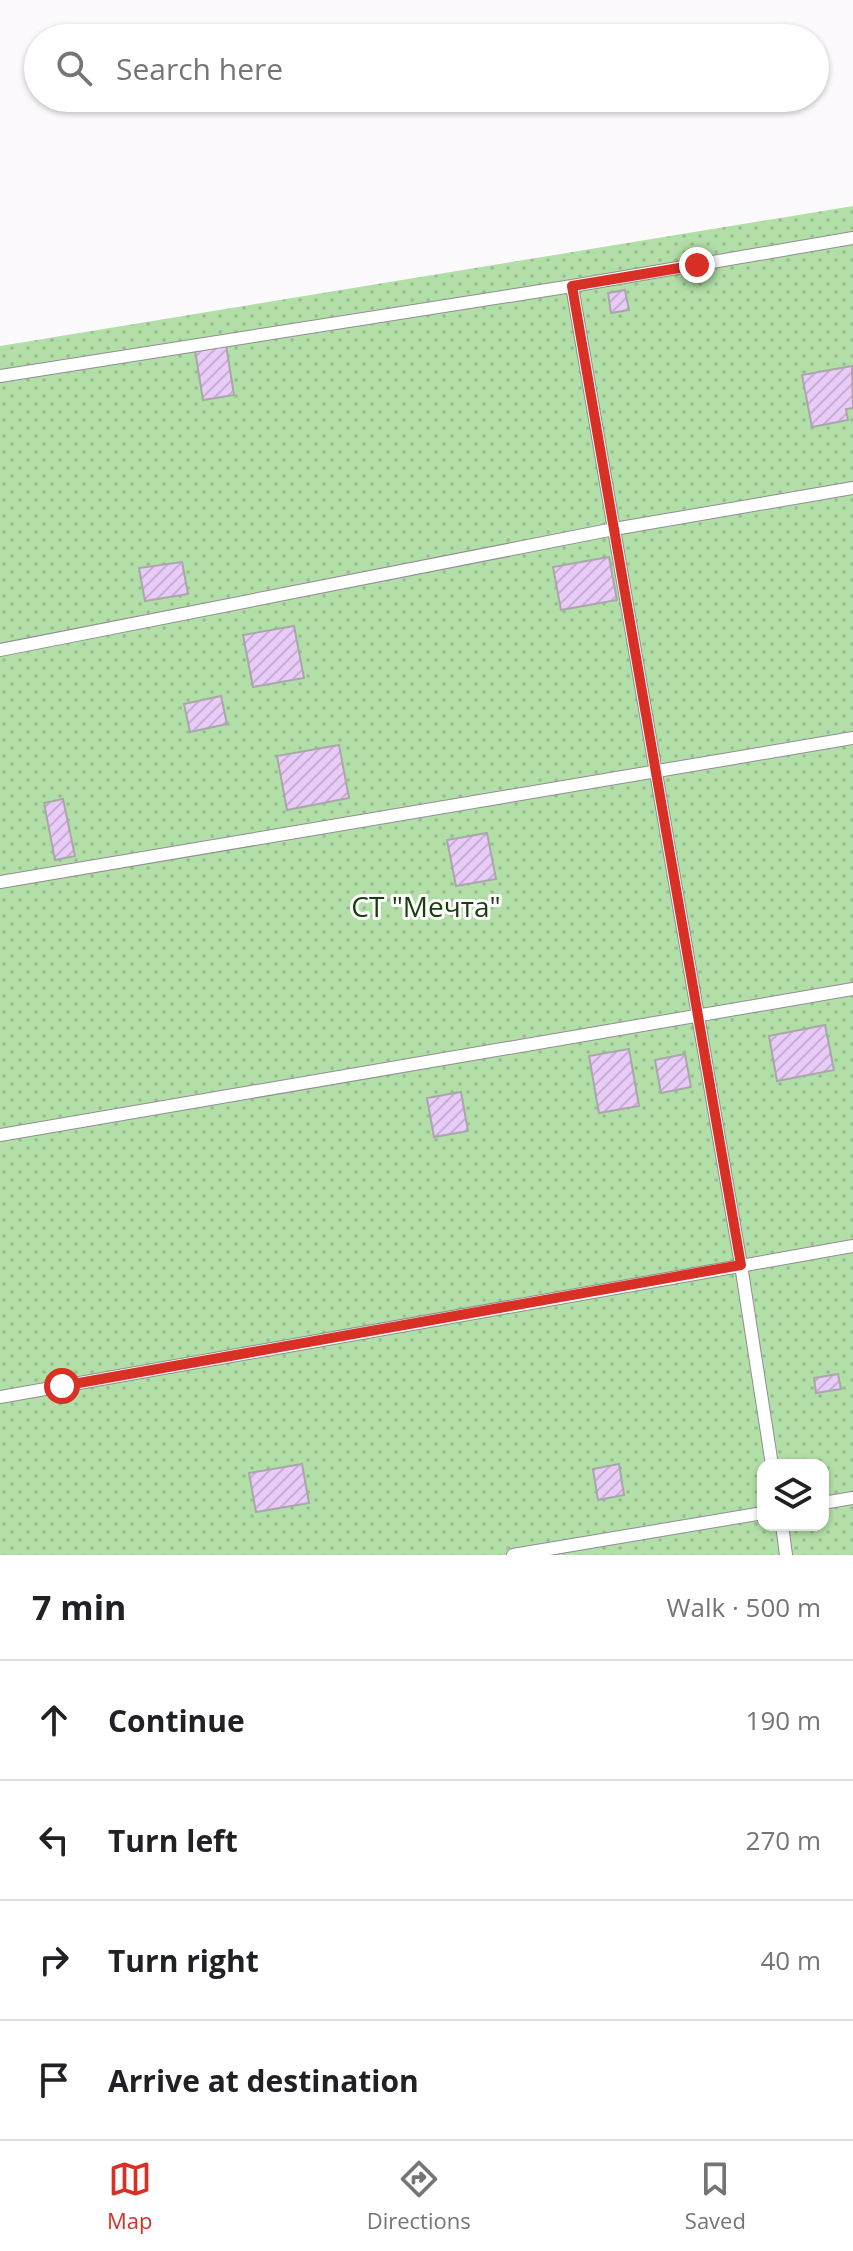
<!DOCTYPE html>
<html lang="en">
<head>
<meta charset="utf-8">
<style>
	body { margin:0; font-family:"Open Sans",sans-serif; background:#f2f2f2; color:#202124 }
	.controls { position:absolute; right:24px; bottom:24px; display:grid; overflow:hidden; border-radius:16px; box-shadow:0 2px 6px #0004 }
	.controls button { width:72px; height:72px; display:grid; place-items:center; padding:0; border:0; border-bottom:2px solid #e0e0e0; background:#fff; color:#202124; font:40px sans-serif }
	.stop { position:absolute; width:24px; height:24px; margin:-18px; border:6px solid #d93025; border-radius:50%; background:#fff }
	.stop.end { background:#d93025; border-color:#fff; box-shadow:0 2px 8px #0008 }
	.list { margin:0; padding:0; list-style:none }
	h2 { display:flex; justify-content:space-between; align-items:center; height:104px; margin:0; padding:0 32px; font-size:34px }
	h2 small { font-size:26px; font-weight:400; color:#757577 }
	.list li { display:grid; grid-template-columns:52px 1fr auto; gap:24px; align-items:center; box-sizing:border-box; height:120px; padding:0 32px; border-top:2px solid #e0e0e0 }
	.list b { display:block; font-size:30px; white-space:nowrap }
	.list em { font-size:26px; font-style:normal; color:#757577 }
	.icon { flex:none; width:44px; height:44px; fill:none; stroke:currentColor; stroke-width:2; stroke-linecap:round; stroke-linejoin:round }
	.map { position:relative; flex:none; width:853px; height:1555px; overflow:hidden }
	.search { position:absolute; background:#fff; box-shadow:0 2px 6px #0004; left:24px; right:24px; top:24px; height:88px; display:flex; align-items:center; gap:20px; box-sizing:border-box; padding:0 28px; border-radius:44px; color:#757577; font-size:30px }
	.sheet { height:584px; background:#fff }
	nav { display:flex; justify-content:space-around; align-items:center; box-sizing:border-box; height:112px; border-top:2px solid #e0e0e0; background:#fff; font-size:22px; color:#757577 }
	nav a { display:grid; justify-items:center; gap:4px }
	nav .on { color:#d93025 }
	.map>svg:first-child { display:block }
</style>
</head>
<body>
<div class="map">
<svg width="853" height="1555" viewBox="0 0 853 1555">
	<defs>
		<pattern id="garden-dots" width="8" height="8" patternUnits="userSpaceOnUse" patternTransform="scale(2)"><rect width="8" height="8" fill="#b2dea7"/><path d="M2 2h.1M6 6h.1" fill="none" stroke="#98bd8f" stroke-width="1.8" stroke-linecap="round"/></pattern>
		<pattern id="building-hatch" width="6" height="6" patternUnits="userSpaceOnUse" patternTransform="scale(2)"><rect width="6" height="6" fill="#e9cbf8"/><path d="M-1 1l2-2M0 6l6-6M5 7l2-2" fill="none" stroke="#c7add4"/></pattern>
	</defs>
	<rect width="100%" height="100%" fill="#fcfafd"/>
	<path fill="url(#garden-dots)" fill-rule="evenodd" d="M853 206V1555H0V346ZM763 1465H823V1525H763Z"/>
	<path fill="url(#building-hatch)" stroke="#a9a7aa" stroke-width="2" d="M625 290 629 310 611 313 608 293Z
		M226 345 234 395 203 400 195 350Z
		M852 366 853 408 846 409 848 420 812 427 802 375Z
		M609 557 617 600 561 610 553 567Z
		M182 562 188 594 145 601 139 568Z
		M294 626 304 678 253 687 243 635Z
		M221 696 227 724 190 732 184 704Z
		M339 745 349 798 287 810 277 756Z
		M63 799 75 856 55 860 44 803Z
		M487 833 496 879 456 886 447 840Z
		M825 1025 834 1070 777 1081 769 1036Z
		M629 1049 639 1106 599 1113 589 1056Z
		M685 1054 691 1087 661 1093 655 1060Z
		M461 1092 468 1131 434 1137 427 1098Z
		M838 1374 841 1389 816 1393 814 1378Z
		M302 1464 309 1503 256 1512 249 1473Z
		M619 1464 624 1495 598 1500 593 1469Z"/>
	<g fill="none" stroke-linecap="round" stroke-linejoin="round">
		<g stroke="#8f8e90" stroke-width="14">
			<path id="service" d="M572 286 741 1265 772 1465
				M0 376 572 286 853 238
				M0 650 614 529 853 488
				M0 882 853 738
				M0 1135 853 989
				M0 1397 853 1246
				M823 1503 853 1498
				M782 1525 786 1555
				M513 1555 763 1513"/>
		</g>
		<use href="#service" stroke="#fff" stroke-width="12"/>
	</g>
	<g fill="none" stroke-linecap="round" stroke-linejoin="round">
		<path stroke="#d93025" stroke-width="10" d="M62 1386 741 1265 572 286 697 265"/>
	</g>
	<g text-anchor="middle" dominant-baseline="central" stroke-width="6" stroke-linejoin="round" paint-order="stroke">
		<g font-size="28" fill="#183e0d" stroke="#fff">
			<text x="426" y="906">СТ "Мечта"</text>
		</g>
	</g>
</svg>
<div class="controls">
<button><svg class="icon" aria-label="layers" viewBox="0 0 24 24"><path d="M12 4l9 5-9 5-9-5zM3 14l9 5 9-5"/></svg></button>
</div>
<div class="stop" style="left:62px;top:1386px"></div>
<div class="stop end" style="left:697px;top:265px"></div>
<div class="search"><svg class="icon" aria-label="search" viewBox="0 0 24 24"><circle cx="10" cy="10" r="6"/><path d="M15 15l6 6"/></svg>Search here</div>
</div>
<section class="sheet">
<h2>7 min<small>Walk · 500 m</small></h2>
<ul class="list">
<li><svg class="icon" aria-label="ahead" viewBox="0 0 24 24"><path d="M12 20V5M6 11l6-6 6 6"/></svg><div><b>Continue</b></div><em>190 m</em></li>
<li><svg class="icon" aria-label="left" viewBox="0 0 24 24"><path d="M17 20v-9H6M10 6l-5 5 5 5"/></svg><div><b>Turn left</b></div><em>270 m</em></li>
<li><svg class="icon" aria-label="right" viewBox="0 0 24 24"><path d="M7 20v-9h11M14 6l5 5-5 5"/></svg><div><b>Turn right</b></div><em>40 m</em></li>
<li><svg class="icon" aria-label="arrive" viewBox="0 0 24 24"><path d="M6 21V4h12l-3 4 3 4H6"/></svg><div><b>Arrive at destination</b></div></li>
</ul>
</section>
<nav>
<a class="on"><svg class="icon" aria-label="map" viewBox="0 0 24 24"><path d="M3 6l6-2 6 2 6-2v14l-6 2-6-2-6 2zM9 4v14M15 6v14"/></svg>Map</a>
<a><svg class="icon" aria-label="directions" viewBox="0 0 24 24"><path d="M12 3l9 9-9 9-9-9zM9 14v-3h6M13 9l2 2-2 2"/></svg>Directions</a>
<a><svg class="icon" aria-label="saved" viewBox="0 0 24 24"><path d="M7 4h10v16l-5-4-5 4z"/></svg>Saved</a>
</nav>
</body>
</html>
